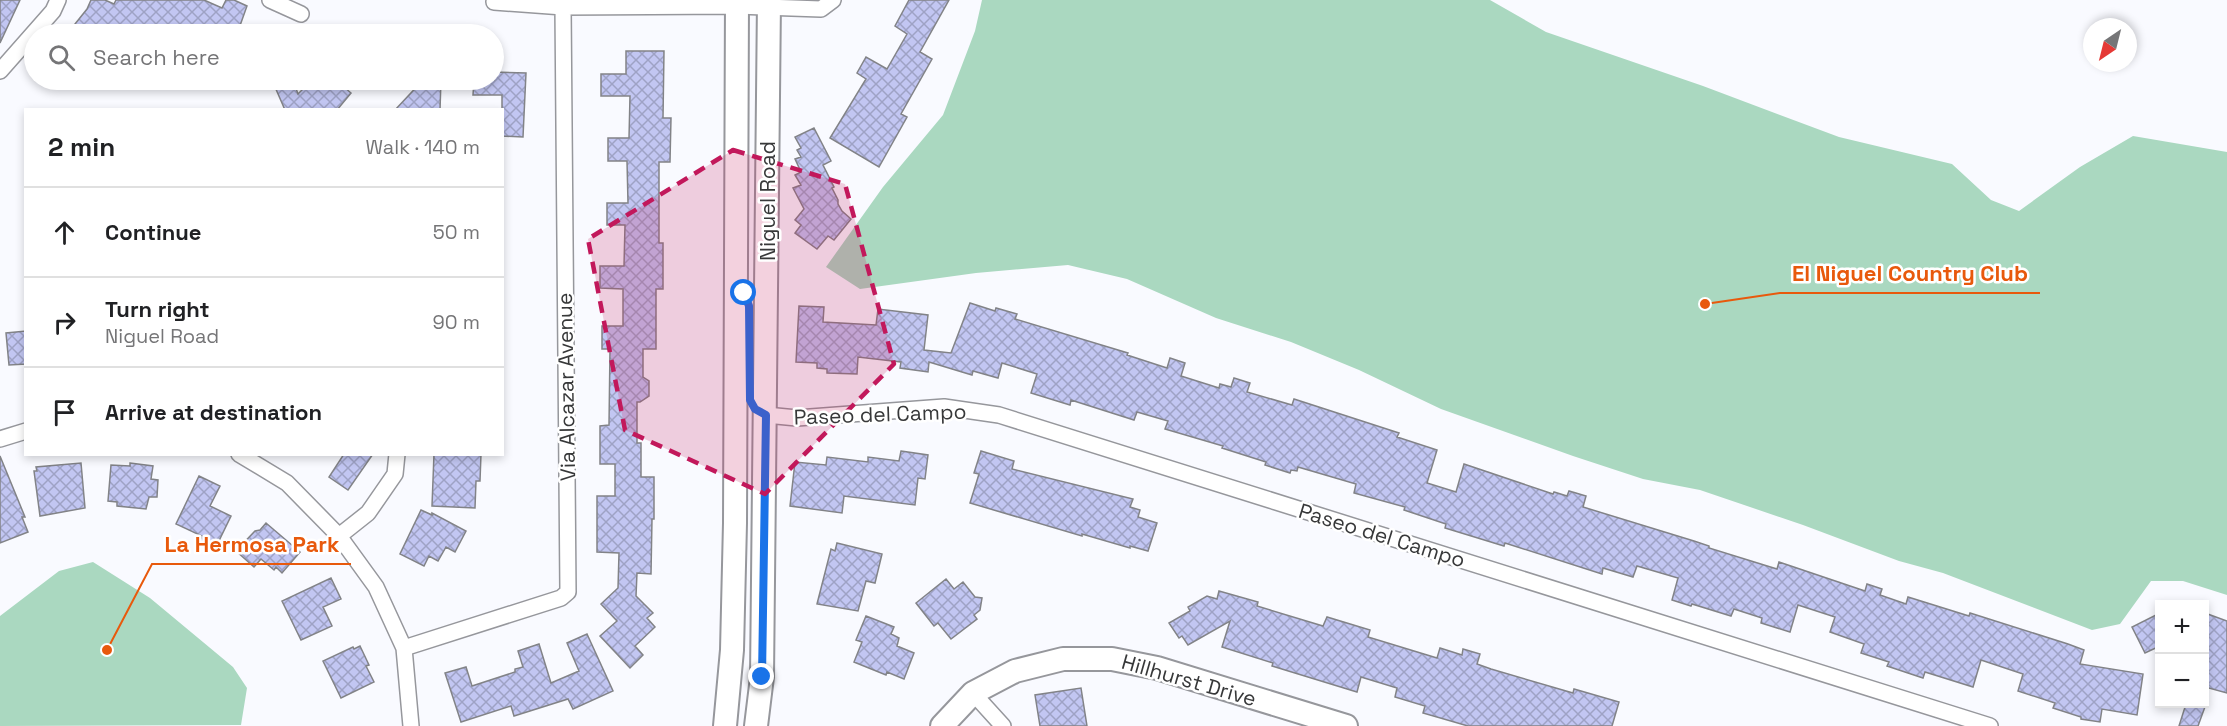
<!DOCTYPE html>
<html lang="en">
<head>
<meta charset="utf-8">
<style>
	body { margin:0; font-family:"Space Grotesk",sans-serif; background:#f6f6f6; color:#202124 }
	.controls { position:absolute; right:18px; bottom:18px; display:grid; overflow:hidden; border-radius:0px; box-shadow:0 3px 9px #0003 }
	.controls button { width:54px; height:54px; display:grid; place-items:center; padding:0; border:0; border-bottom:2px solid #e0e0e0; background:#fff; color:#202124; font:30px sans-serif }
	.compass { position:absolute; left:2083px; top:18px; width:54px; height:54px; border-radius:50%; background:#fff; box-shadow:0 3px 9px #0003; rotate:215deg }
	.stop { position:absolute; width:18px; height:18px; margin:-14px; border:4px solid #1a73e8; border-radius:50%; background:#fff }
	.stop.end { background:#1a73e8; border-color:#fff; box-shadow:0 2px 6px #0008 }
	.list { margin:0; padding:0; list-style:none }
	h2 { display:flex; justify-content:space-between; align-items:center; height:78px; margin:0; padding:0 24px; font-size:26px }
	h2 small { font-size:20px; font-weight:400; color:#757577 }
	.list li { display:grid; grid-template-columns:39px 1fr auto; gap:18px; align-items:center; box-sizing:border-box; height:90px; padding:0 24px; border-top:2px solid #e0e0e0 }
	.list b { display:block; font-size:22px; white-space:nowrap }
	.list p { margin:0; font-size:20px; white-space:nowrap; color:#757577 }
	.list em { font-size:20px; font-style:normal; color:#757577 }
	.icon { flex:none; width:33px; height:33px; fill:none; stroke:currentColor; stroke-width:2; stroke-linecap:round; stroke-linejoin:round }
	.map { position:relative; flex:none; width:2227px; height:726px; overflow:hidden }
	.search { position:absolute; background:#fff; box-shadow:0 3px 9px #0003; left:24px; top:24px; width:480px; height:66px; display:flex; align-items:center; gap:15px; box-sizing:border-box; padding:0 21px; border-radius:33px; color:#757577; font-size:22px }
	.panel { position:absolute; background:#fff; box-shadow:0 3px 9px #0003; left:24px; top:108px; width:480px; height:348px; border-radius:0px }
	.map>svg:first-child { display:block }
</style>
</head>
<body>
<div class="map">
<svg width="2227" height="726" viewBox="0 0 2227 726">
	<defs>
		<pattern id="building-cross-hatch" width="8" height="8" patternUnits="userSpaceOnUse" patternTransform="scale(1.5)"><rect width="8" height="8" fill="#c2c6f2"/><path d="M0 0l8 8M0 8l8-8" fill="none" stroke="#9ea2c5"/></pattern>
	</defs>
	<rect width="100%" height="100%" fill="#f9faff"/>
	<path fill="#aad8c0" d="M982 0H1490L1546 32 1703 86 1839 137 1952 164 1991 200 2019 211 2080 167 2133 136 2227 152V595L2183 581H2151L2120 624 2092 630 1943 573 1899 561 1803 525 1700 490 1643 479 1573 456 1441 409 1359 370 1291 342 1216 318 1127 279 1068 265 976 273 860 289 826 267 883 187 943 115 975 31Z
		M93 562 150 598 233 667 247 688 241 725 0 726V616L59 571Z"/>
	<path fill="url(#building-cross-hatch)" stroke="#828387" stroke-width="1.5" d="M0 0H20L0 43Z
		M91 0H105L114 4 116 0H204L222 8 226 0H234L247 6 237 34H67L87 9Z
		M909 0H949L920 52 932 59 901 114 907 117 879 167 830 138 866 79 857 73 866 57 887 69 907 34 895 26Z
		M626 51H664L663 118H671L670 162H659V243H663V289H656V349H643V377L649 381V396L640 402H637V443H641V477H654V519H652L651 574 637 573 636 596 653 613 647 618 655 627 635 646 643 655 630 668 600 636 617 621 601 604 618 588 619 553 597 552V496H615V464H600V426L609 425 610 349H602V326H623V289L600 288V266H624L625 225H607V203H628L627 161H608V138H629L630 96H601V74H626Z
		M494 72 526 73 523 137 502 136V95H473L474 80H494Z
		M272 80H293L298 94 308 84 311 86 317 80H336L351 93 337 110H285Z
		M423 80H441L440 110H395Z
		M814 128 831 161 823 165 834 187 832 188 838 200V204L842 211 851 219 834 240 828 236 817 249 795 233 801 225 795 220 804 209 793 188 801 185 795 175 801 172 795 159 801 157 797 150 801 148 795 137Z
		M970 303 995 311 996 308 1017 314 1015 319 1128 353 1127 355 1167 368 1170 358 1185 363 1181 376 1219 388 1220 384 1231 387 1234 378 1250 383 1247 392 1292 405 1294 399 1399 433 1397 437 1437 450 1427 483 1456 492 1464 464 1553 494 1554 492 1567 496 1569 491 1586 496 1583 507 1694 541 1709 546V548L1777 569 1779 562 1865 591 1867 584 1882 589 1880 595 1906 604 1908 597 1969 616 1970 613 2068 644 2084 650 2080 664 2143 674 2137 715 2102 709 2100 722 2081 719V717L2053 708 2055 703 2018 691 2023 674 1981 660 1973 687 1925 672 1923 678 1887 666 1889 662 1861 653 1864 644 1830 632 1835 617 1798 605 1790 632 1761 623 1762 618 1734 609 1731 616 1692 604 1691 606 1672 600 1678 578 1637 566 1633 577 1603 568 1602 574 1505 543 1504 546 1445 528 1446 524 1404 510 1405 507 1354 493 1356 484 1298 467 1297 471 1291 470 1290 473 1265 465 1266 462 1222 448 1223 446 1165 429 1168 421 1137 412 1134 420 1071 400 1070 405 1031 393 1037 374 1002 363 998 378 973 371 972 375 929 362 928 372 900 368 901 362 858 357 857 374 827 373V369L817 368V363L796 362 799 306 824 307 823 322 876 325 878 309 928 315 924 350 951 353Z
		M26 331V364L9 365 6 333Z
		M901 451 928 455 925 479 918 478 915 505 844 496 842 513 790 506 795 462 826 465 827 457 868 462V457L899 461Z
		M981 451 1014 461 1012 469 1133 499 1130 507 1140 510 1138 517 1157 523 1148 551 1130 546V548L1082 534V536L970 503 979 474 974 473Z
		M344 454H373L348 490 329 477Z
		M434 454H481L480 481H476L475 508 432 506Z
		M0 456 25 517H22L28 532 0 543Z
		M81 463 85 508 40 516 34 471H37L36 467Z
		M130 463 153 466 151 479 158 480 157 497H149L146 509 117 506V502L108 501 111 465 130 466Z
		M199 476 220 486 210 506 231 516 214 551 198 543 202 536 176 524Z
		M421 510 432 515V513L466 531 455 552 446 547 438 561 429 556 424 566 400 554Z
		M266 523 300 552 282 573 276 567 274 570 261 559 254 567 236 551 255 531 260 530Z
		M837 543 882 554 875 583 866 581 858 611 817 604 831 549 835 551Z
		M331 578 341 599 323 607 332 626 301 640 282 601Z
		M946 579 954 589 963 582 975 597 982 598 980 610 974 615 977 619 951 639 938 623 934 626 916 603Z
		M1219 591 1258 602 1257 606 1323 626 1327 617 1370 630 1368 637 1437 658 1440 648 1462 655 1463 649 1480 654 1477 664 1491 669 1573 693 1574 689 1619 702 1612 726H1468L1423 713 1425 706 1395 697 1397 688 1361 677 1357 692 1272 666 1273 663 1222 647 1230 621 1188 645 1182 636 1179 638 1169 623 1190 611 1188 607 1207 596 1217 599Z
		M2160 613V646L2145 653 2132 627Z
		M2205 613 2227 621V693L2205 687Z
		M866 616 894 627 891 634 899 638 897 646 914 653 904 679 887 672 886 675 854 662 862 642 856 640Z
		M587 634 613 691 573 709 568 699 514 716 511 706 461 722 445 673 466 667 472 686 515 672V669L523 667 518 651 539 644 551 683 579 671 567 643Z
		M360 646 369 665 366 666 374 682 341 698 323 661 353 647 354 649Z
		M1081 688 1087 726H1040L1035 695Z
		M2186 704H2206L2198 726H2179Z"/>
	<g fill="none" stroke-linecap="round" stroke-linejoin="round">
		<g stroke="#96979c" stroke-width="18">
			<path id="street" d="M270 0 301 14
				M494 2 563 7 737 6 821 9 833 0
				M0 71 53 11 58 0
				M766 415 797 418 944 407 999 415 1990 726
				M0 439 26 431
				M239 454 287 483 339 536 376 587 404 648 411 726
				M339 536 368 513 395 474 397 454
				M404 648 561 598 568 592 563 7
				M973 693 1003 726"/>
		</g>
		<g stroke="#96979c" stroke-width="26">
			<path id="secondary" d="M725 726 732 650 735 523 737 0
				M756 726 762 677 769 0
				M942 726 973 693 1015 671 1063 659H1112L1157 668 1346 726"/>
		</g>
		<use href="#street" stroke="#fff" stroke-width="15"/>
		<use href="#secondary" stroke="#fff" stroke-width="22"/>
	</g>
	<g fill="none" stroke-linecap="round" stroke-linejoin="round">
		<path stroke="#1a73e8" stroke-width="8" d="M744 293 749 306 750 400 755 409 766 415 762 677"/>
	</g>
	<path fill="#c2185b" fill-opacity="0.2" stroke="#c2185b" stroke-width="4.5" stroke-dasharray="12 8" stroke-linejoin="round" d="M733 150 845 184 894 364 765 494 625 430 588 239Z"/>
	<g text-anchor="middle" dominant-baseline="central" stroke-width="5" stroke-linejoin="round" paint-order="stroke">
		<g font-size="21" fill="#373839" stroke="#fff">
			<text transform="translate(767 201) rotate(-90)">Niguel Road</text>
			<text transform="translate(566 387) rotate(-91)">Via Alcazar Avenue</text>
			<text transform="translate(880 414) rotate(-2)">Paseo del Campo</text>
			<text transform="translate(1382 535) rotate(17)">Paseo del Campo</text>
			<text transform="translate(1189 680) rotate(16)">Hillhurst Drive</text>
		</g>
	</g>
	<path fill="none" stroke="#e8590c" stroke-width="2" d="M1705 304L1780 293H2040M107 650L152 564H351"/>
	<g fill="#e8590c" stroke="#fff" stroke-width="2">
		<circle cx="1705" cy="304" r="6"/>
		<circle cx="107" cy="650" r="6"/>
	</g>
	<g font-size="22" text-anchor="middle" font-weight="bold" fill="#e8590c" stroke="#fff" stroke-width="5" stroke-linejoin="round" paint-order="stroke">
		<text x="1910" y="281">El Niguel Country Club</text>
		<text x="252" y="552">La Hermosa Park</text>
	</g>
</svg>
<div class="controls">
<button>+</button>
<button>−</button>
</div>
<svg class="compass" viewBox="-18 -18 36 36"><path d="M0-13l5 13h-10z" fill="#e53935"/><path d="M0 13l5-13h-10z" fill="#757577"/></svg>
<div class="stop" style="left:744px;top:293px"></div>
<div class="stop end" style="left:762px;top:677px"></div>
<div class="search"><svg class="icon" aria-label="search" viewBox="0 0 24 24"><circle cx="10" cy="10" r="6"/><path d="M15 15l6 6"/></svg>Search here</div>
<section class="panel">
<h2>2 min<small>Walk · 140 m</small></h2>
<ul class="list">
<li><svg class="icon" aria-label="ahead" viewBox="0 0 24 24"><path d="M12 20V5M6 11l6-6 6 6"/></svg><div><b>Continue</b></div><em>50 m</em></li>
<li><svg class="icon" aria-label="right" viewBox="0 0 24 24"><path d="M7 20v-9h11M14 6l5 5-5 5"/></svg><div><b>Turn right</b><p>Niguel Road</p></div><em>90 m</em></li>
<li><svg class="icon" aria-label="arrive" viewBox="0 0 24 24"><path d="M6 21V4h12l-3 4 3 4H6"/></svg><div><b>Arrive at destination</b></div></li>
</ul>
</section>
</div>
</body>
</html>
